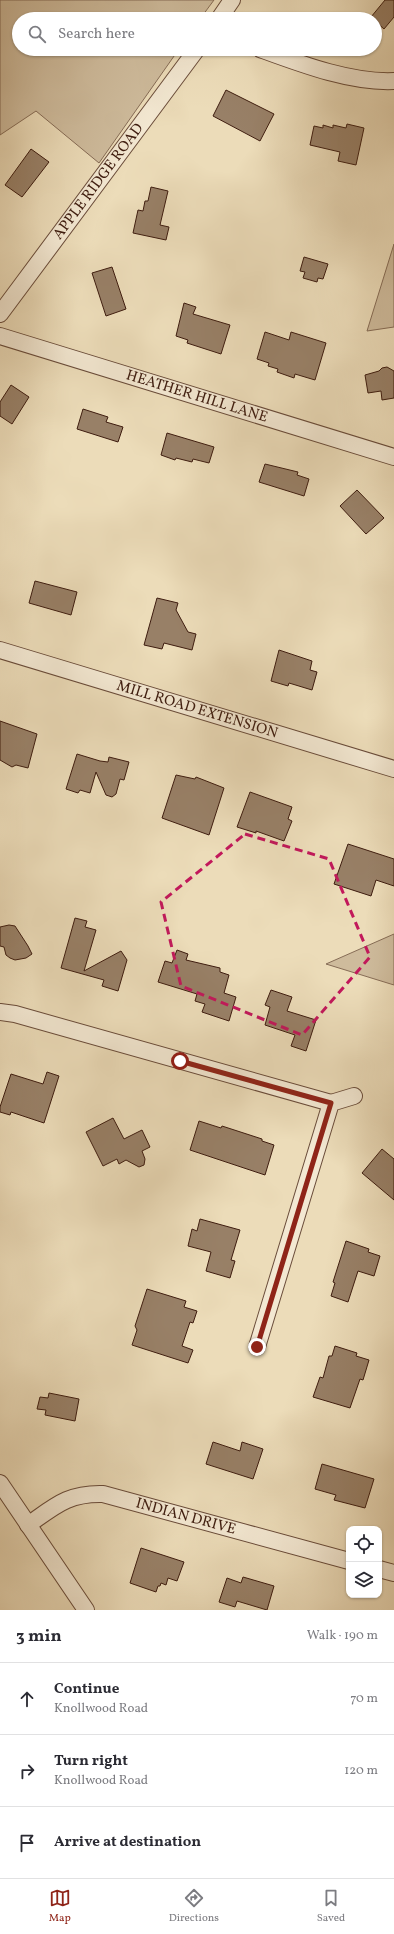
<!DOCTYPE html>
<html lang="en">
<head>
<meta charset="utf-8">
<style>
	body { margin:0; font-family:Vollkorn,serif; background:#f7f7f7; color:#2b2b33 }
	.controls { position:absolute; right:12px; bottom:12px; display:grid; overflow:hidden; border-radius:8px; box-shadow:0 1px 3px #0004 }
	.controls button { width:36px; height:36px; display:grid; place-items:center; padding:0; border:0; border-bottom:1px solid #e1e1e2; background:#fff; color:#2b2b33; font:20px sans-serif }
	.stop { position:absolute; width:12px; height:12px; margin:-9px; border:3px solid #8f2418; border-radius:50%; background:#fff }
	.stop.end { background:#8f2418; border-color:#fff; box-shadow:0 1px 4px #0008 }
	.list { margin:0; padding:0; list-style:none }
	h2 { display:flex; justify-content:space-between; align-items:center; height:52px; margin:0; padding:0 16px; font-size:17px }
	h2 small { font-size:13px; font-weight:400; color:#7c7c81 }
	.list li { display:grid; grid-template-columns:26px 1fr auto; gap:12px; align-items:center; box-sizing:border-box; height:72px; padding:0 16px; border-top:1px solid #e1e1e2 }
	.list b { display:block; font-size:15px; white-space:nowrap }
	.list p { margin:0; font-size:13px; white-space:nowrap; color:#7c7c81 }
	.list em { font-size:13px; font-style:normal; color:#7c7c81 }
	.icon { flex:none; width:22px; height:22px; fill:none; stroke:currentColor; stroke-width:2; stroke-linecap:round; stroke-linejoin:round }
	.map { position:relative; flex:none; width:394px; height:1610px; overflow:hidden }
	.search { position:absolute; background:#fff; box-shadow:0 1px 3px #0004; left:12px; right:12px; top:12px; height:44px; display:flex; align-items:center; gap:10px; box-sizing:border-box; padding:0 14px; border-radius:22px; color:#7c7c81; font-size:15px }
	.sheet { height:268px; background:#fff }
	nav { display:flex; justify-content:space-around; align-items:center; box-sizing:border-box; height:56px; border-top:1px solid #e1e1e2; background:#fff; font-size:11px; color:#7c7c81 }
	nav a { display:grid; justify-items:center; gap:2px }
	nav .on { color:#8f2418 }
	.map>svg:first-child { display:block }
</style>
</head>
<body>
<div class="map">
<svg width="394" height="1610" viewBox="0 0 394 1610">
	<rect width="100%" height="100%" fill="#ecdcb9"/>
	<filter id="stains"><feTurbulence type="fractalNoise" baseFrequency=".005" numOctaves="4"/><feColorMatrix values="0 0 0 0 .2 0 0 0 0 .09 0 0 0 0 .02 0 0 0 .5 -.17"/></filter>
	<radialGradient id="worn" r=".72"><stop offset=".6" stop-color="#630" stop-opacity="0"/><stop offset="1" stop-color="#630" stop-opacity=".3"/></radialGradient>
	<path fill="#cebb9c" stroke="#866c56" d="M0 0H214L200 19H19V49H179L99 163 36 111 0 135Z
		M394 244V327L367 331Z
		M394 934V985L326 964Z"/>
	<path fill="#988067" stroke="#3e1c0f" d="M385 0H394V17L384 29 371 17Z
		M226 90 274 114 260 141 213 116Z
		M347 124 364 128 356 165 338 161 340 152 310 145 314 126 323 128V125L333 128V125L346 128Z
		M31 149 49 162 22 197 5 185Z
		M151 187 168 191 160 225 169 227 166 240 133 233 138 210 143 211 145 201H148Z
		M304 257 328 264 323 279 318 278 317 282 303 278 305 272 300 271Z
		M112 267 126 309 106 316 92 273Z
		M184 303 196 307 193 314 230 325 221 354 187 343 188 340 176 336Z
		M265 332 289 340 291 332 326 343 315 380 295 374 294 378 277 372 278 369 268 366 269 363 257 359Z
		M387 367 394 371V398L382 400 381 391 368 393 365 375 379 371 382 368Z
		M11 385 29 397 12 424 0 416V402Z
		M83 409 108 417 106 422 123 427 118 442 77 429Z
		M167 433 214 447 209 463 193 459 192 462 176 458 175 460 161 455Z
		M265 464 298 472 297 475 309 479 304 496 259 482Z
		M357 490 384 518 366 534 340 506Z
		M35 581 77 592 71 615 29 603Z
		M157 598 178 603 176 610 188 632 196 634 192 650 164 643 162 649 144 645Z
		M279 650 312 661 310 670 317 672 312 690 289 683 288 686 271 681Z
		M0 721 37 734 28 768 16 765 12 767 0 760Z
		M77 754 100 761 108 762 109 757 129 762 124 780 120 779 116 794 112 797 106 795 96 772 90 793 80 790 78 793 66 789Z
		M176 775 195 779 196 777 224 788 209 835 162 818Z
		M250 792 292 807 288 819 292 821 284 841 256 831V833L237 827Z
		M348 844 394 859V886L376 880 371 896 334 884Z
		M75 918 87 921 85 927 96 930 84 971 121 951 127 960 118 991 102 986 104 980 61 968Z
		M9 925 15 926 28 946 32 954 26 958 15 960 10 958 6 955 4 947 0 946V927Z
		M177 950 188 954 186 960 220 968V972L229 975 224 993 236 997 229 1021 202 1012 205 1004 195 1001 197 994 158 982 165 961 172 963Z
		M271 990 292 997 287 1011 316 1020 306 1051 291 1046 295 1035 265 1025 270 1007 265 1005Z
		M47 1072 59 1076 44 1123 11 1112 10 1115 0 1112V1107L11 1074 43 1084Z
		M113 1118 124 1139 142 1130 150 1147 142 1151 145 1159 144 1165 139 1167 126 1160 119 1164 117 1159 103 1166 86 1132Z
		M199 1121 221 1128 222 1126 262 1139V1141L274 1145 265 1175 190 1150Z
		M382 1149 394 1159V1200L362 1173Z
		M200 1219 240 1230 231 1260 235 1261 230 1278 206 1271 211 1252 188 1246 192 1229 197 1231Z
		M346 1241 369 1249 368 1252 380 1256 374 1276 358 1271 348 1302 331 1296 335 1283 333 1282Z
		M147 1289 186 1301 184 1307 197 1311 193 1323 190 1322 182 1346 193 1350 188 1363 132 1345 137 1330 135 1326Z
		M335 1346 357 1353 356 1356 369 1360 363 1380 360 1379 350 1408 313 1397 320 1377 323 1378 329 1356H332Z
		M49 1393 79 1399 75 1421 45 1415 46 1410 37 1409 40 1397 48 1398Z
		M213 1442 240 1451 242 1442 263 1449 253 1479 206 1464Z
		M322 1464 374 1479 365 1508 334 1500 336 1495 315 1489Z
		M141 1548 184 1562 177 1581 168 1578 166 1585 161 1583 160 1586H158L156 1592 130 1583Z
		M243 1577 274 1586 267 1610 237 1601 235 1607 219 1602 227 1578 241 1583Z"/>
	<g fill="none" stroke-linecap="round" stroke-linejoin="round">
		<g stroke="#6a4c3a" stroke-width="18">
			<g id="street">
				<path d="M219 19 232 0"/>
				<path d="M260 49C301 64 351 83 394 81"/>
				<path id="s1" d="M0 314 197 49"/>
				<path id="s2" d="M0 336 394 457"/>
				<path id="s3" d="M0 650 394 769"/>
				<path d="M0 1012 15 1014 331 1103"/>
				<path d="M257 1347 331 1103 354 1096"/>
				<path d="M0 1483 86 1610"/>
				<path id="s4" d="M28 1525C55 1506 68 1493 103 1494L349 1561"/>
				<path d="M379 1569 394 1573"/>
			</g>
		</g>
		<use href="#street" stroke="#f3e8d2" stroke-width="16"/>
	</g>
	<g fill="none" stroke-linecap="round" stroke-linejoin="round">
		<path stroke="#8f2418" stroke-width="5" d="M180 1061 331 1103 257 1347"/>
	</g>
	<path fill="none" stroke="#c2185b" stroke-width="3" stroke-dasharray="8 5" stroke-linejoin="round" d="M245 834 329 859 370 957 302 1035 181 986 161 902Z"/>
	<g text-anchor="middle" dominant-baseline="central" stroke-width="3.5" stroke-linejoin="round" paint-order="stroke">
		<g font-size="15" fill="#3e1c0f" stroke="#f3e8d2">
			<text stroke="none"><textPath href="#s1" startOffset="165">APPLE RIDGE ROAD</textPath></text>
			<text stroke="none"><textPath href="#s2" startOffset="206">HEATHER HILL LANE</textPath></text>
			<text stroke="none"><textPath href="#s3" startOffset="206">MILL ROAD EXTENSION</textPath></text>
			<text stroke="none"><textPath href="#s4" startOffset="169">INDIAN DRIVE</textPath></text>
		</g>
	</g>
	<rect width="100%" height="100%" filter="url(#stains)"/>
	<rect width="100%" height="100%" fill="url(#worn)"/>
</svg>
<div class="controls">
<button><svg class="icon" aria-label="locate" viewBox="0 0 24 24"><circle cx="12" cy="12" r="6"/><path d="M12 2v4M12 18v4M2 12h4M18 12h4"/></svg></button>
<button><svg class="icon" aria-label="layers" viewBox="0 0 24 24"><path d="M12 4l9 5-9 5-9-5zM3 14l9 5 9-5"/></svg></button>
</div>
<div class="stop" style="left:180px;top:1061px"></div>
<div class="stop end" style="left:257px;top:1347px"></div>
<div class="search"><svg class="icon" aria-label="search" viewBox="0 0 24 24"><circle cx="10" cy="10" r="6"/><path d="M15 15l6 6"/></svg>Search here</div>
</div>
<section class="sheet">
<h2>3 min<small>Walk · 190 m</small></h2>
<ul class="list">
<li><svg class="icon" aria-label="ahead" viewBox="0 0 24 24"><path d="M12 20V5M6 11l6-6 6 6"/></svg><div><b>Continue</b><p>Knollwood Road</p></div><em>70 m</em></li>
<li><svg class="icon" aria-label="right" viewBox="0 0 24 24"><path d="M7 20v-9h11M14 6l5 5-5 5"/></svg><div><b>Turn right</b><p>Knollwood Road</p></div><em>120 m</em></li>
<li><svg class="icon" aria-label="arrive" viewBox="0 0 24 24"><path d="M6 21V4h12l-3 4 3 4H6"/></svg><div><b>Arrive at destination</b></div></li>
</ul>
</section>
<nav>
<a class="on"><svg class="icon" aria-label="map" viewBox="0 0 24 24"><path d="M3 6l6-2 6 2 6-2v14l-6 2-6-2-6 2zM9 4v14M15 6v14"/></svg>Map</a>
<a><svg class="icon" aria-label="directions" viewBox="0 0 24 24"><path d="M12 3l9 9-9 9-9-9zM9 14v-3h6M13 9l2 2-2 2"/></svg>Directions</a>
<a><svg class="icon" aria-label="saved" viewBox="0 0 24 24"><path d="M7 4h10v16l-5-4-5 4z"/></svg>Saved</a>
</nav>
</body>
</html>
